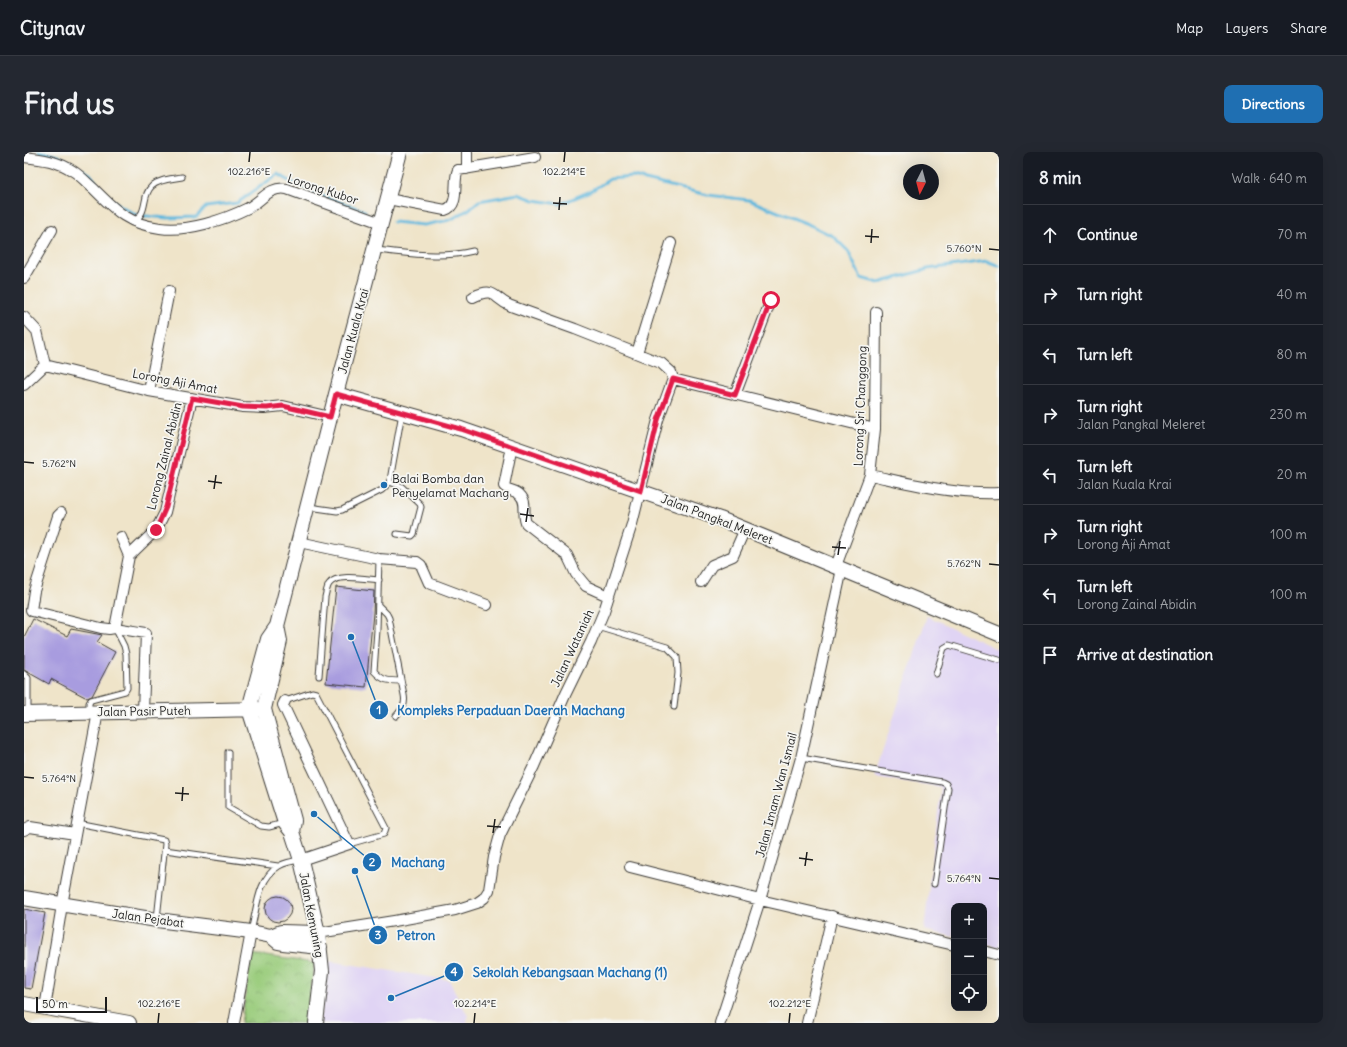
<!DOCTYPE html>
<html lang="en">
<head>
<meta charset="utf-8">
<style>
	body { margin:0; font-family:Delius,sans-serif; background:#242831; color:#f1f3f6 }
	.controls { position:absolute; right:12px; bottom:12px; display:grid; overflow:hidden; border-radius:8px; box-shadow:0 4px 16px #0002 }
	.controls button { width:36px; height:36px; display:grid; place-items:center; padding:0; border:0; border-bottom:1px solid #363941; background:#171b24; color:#f1f3f6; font:20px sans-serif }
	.compass { position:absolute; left:879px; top:12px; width:36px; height:36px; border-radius:50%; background:#171b24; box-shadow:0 4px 16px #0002; rotate:186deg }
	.scale { position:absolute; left:12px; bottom:10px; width:71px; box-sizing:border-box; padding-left:4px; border:2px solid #1c1c1c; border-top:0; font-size:11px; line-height:14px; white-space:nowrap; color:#1c1c1c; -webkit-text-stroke:3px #f6f6f2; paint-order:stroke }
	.stop { position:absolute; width:12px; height:12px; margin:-9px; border:3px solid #e11d48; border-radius:50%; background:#fff }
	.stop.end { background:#e11d48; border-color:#fff; box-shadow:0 1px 4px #0008 }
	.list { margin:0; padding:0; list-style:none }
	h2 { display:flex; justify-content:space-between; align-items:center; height:52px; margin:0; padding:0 16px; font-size:17px }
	h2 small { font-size:13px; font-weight:400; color:#9ea1a6 }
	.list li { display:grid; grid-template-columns:26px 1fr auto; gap:12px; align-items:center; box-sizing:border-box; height:60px; padding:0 16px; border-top:1px solid #363941 }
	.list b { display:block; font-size:15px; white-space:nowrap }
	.list p { margin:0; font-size:13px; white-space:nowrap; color:#9ea1a6 }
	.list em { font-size:13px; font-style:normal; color:#9ea1a6 }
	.icon { flex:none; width:22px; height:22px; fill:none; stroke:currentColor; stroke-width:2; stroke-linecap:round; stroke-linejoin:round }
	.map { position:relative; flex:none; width:975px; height:871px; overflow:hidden; border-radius:8px }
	header { display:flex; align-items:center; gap:24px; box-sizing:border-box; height:56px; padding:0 20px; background:#171b24; border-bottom:1px solid #363941 }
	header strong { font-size:19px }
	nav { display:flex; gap:22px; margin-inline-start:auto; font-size:14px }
	.intro { display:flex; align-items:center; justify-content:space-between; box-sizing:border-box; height:96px; padding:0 24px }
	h1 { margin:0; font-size:28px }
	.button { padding:10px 18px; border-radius:8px; background:#1f6fb2; color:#fff; font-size:14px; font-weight:700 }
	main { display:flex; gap:24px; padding:0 24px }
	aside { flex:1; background:#171b24; border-radius:8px; box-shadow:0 4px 16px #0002 }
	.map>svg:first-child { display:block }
</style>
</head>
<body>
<header>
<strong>Citynav</strong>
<nav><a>Map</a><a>Layers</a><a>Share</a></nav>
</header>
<div class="intro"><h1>Find us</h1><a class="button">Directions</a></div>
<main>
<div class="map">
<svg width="975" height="871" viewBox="0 0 975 871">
	<defs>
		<pattern id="park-crowns" width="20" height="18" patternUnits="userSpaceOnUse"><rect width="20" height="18" fill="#9acc7c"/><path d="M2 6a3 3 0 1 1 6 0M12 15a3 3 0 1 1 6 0" fill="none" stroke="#84af6b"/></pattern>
	</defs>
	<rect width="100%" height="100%" fill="#f6f6f2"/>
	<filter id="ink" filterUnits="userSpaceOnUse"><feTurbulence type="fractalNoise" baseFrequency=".025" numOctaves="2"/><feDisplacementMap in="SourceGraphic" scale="8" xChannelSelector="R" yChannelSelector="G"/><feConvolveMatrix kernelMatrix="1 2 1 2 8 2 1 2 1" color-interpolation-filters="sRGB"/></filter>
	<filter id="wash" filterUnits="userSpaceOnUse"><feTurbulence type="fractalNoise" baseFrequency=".012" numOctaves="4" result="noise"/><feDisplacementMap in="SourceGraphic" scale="16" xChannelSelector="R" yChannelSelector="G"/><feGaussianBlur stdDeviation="0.9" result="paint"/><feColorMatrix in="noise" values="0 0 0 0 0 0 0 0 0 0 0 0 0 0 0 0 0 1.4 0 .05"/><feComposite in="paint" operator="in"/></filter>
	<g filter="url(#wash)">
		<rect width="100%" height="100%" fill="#efe4c9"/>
		<path fill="#e0d4f4" d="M903 464 975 498V795L960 791V754H930V785L900 778 917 635 850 625Z
			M305 809 425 828 444 864 443 871H295Z"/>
		<path fill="url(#park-crowns)" stroke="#5b744c" d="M228 802 291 811 281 871H217Z"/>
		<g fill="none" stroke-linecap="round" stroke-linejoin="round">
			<path stroke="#61b8dd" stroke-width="3" d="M15 0 34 4 66 22 79 40
				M89 49 112 63 143 66 172 65 182 55 213 51 254 22C280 39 312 48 341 59
				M369 70 400 73 426 68 444 58 455 49 494 42 510 48 536 52 567 39 586 27 609 25 684 43 725 48 786 73 809 84 824 99 837 126 855 131 904 117 963 109 975 114"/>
		</g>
		<g id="blocks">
			<path fill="#a89cdf" d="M312 435 350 439 349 461 342 535 302 531Z
				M9 467 43 484 47 477 78 483 73 490 91 500 68 544 63 546 27 527 25 532 0 518V485Z
				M241 757a13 13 0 1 1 26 0a13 13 0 1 1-26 0Z
				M0 757 21 761 7 837 0 836Z"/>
		</g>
	</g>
	<g filter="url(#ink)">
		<use href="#blocks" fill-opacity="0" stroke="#3c3a36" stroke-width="1"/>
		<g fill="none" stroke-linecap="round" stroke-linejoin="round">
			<g stroke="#3c3a36" stroke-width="7">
				<path id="lane" d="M110 69C125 60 117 44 128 34 135 27 149 27 158 25
					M351 98C385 101 416 107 449 99
					M365 330 377 334 396 352 397 355 390 382 388 384 373 382
					M285 355 313 359 318 358 358 338 364 332 366 328 378 261
					M355 407 353 478 350 519C359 529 364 529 377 529
					M354 453 363 462 365 466 380 543C382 553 378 557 372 564
					M573 474 643 495 653 505 654 521 650 555
					M0 522 4 526V561
					M912 522 920 496 925 493 975 508
					M295 524 301 445C302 441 303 435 305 432 313 421 342 427 355 428
					M261 549 288 540 292 541 362 676 360 682 325 692
					M65 559V551L67 548 101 539 103 536 102 502 100 494 91 476
					M204 600V655L237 674 245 675 260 671
					M777 606 918 630 922 632 924 636 910 732
					M53 671 140 688 141 692 133 767
					M141 698 254 714
					M227 779C233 758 233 727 255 714 262 710 269 709 277 708"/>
			</g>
			<g stroke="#3c3a36" stroke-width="12">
				<path id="street" d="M0 5C18 7 34 9 49 19 57 24 63 31 70 37 92 59 104 72 136 76 163 80 200 68 224 56 239 48 245 34 263 37L357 71
					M443 17V0
					M364 47 421 58C437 53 428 30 434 18L511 5
					M0 126 28 78
					M0 165 13 179 21 213
					M613 201 647 91
					M649 227 851 277
					M0 233 21 213 125 239 219 255 240 256 259 254 306 265
					M125 239 145 139
					M711 243 747 148
					M488 294 480 334C484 339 492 338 496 343 504 351 498 361 502 371L543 403 552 422 562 434 584 444
					M846 323C889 332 931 343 975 341
					M37 361 34 364 10 439 7 458 8 459 77 476 85 477 91 476 122 481 119 559
					M275 390 355 407 393 410 397 413 405 431 463 453
					M105 404 132 378 141 360 168 246
					M812 414 846 323 851 277 852 160
					M677 430 688 413 709 404 721 377
					M91 476 105 404 97 385
					M261 549 259 553 325 692 277 708
					M0 678 6 675 51 682
					M606 715 736 748 930 793
					M294 781 370 769 431 758 453 751 460 746 465 738 470 705 476 683 510 614 542 541 567 490 580 459 608 372 634 268 649 227 647 220 637 211 551 177 487 154C468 146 472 134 449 145
					M960 799 975 803
					M21 856 38 753 74 560
					M210 871 227 780
					M696 871 736 748 777 606 818 417
					M783 871 808 764"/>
			</g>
			<g stroke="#3c3a36" stroke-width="16">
				<path id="secondary" d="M312 242 437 277 696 367 975 482
					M253 474 256 489 240 557 270 668 268 680
					M225 557 244 487 253 474 312 242 376 0
					M225 557 261 671 268 680 277 708 294 781 298 819 292 871
					M0 562 240 557
					M0 746 133 768 227 780 247 784 254 790 259 791 296 795
					M247 784 257 780 294 781
					M0 852 105 871"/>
			</g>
			<use href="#lane" stroke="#fff" stroke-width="5"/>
			<use href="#street" stroke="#fff" stroke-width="10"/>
			<use href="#secondary" stroke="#fff" stroke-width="14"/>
		</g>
	</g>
	<g fill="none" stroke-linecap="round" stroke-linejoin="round" filter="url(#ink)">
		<path stroke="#e11d48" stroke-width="5" d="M132 378 142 355 168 246 219 255 243 256 259 254 306 265 312 242 437 277 617 339 634 268 649 227 711 243 747 148"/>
	</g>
	<path fill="none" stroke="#1c1c1c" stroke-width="1.5" d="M225 10 226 0M540 10 541 0M529 51 543 52M535 58 536 45M841 84 855 85M847 91 848 77M965 97 975 98M0 310 10 311M184 329 198 331M190 337 192 323M496 362 510 364M502 370 504 356M808 395 822 396M814 403 816 389M965 412 975 413M0 625 10 626M151 641 165 642M158 649 159 635M463 674 477 675M469 681 471 667M775 706 789 708M781 714 783 700M965 726 975 727M134 871 135 861M450 871 451 861M765 871 766 861"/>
	<circle fill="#1f6fb2" stroke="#f6f6f2" stroke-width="1.5" cx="360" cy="333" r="4"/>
	<g text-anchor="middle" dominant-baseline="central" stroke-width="3.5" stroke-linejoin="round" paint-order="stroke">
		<g font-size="12" fill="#1c1c1c" stroke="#f6f6f2">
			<text transform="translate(299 37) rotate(18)">Lorong Kubor</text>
			<text transform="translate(329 179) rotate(-75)">Jalan Kuala Krai</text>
			<text transform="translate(151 229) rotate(11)">Lorong Aji Amat</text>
			<text transform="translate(836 254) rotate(-88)">Lorong Sri Changgong</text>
			<text transform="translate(140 304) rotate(-76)">Lorong Zainal Abidin</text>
			<text transform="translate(693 367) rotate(21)">Jalan Pangkal Meleret</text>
			<text transform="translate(548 496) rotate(-65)">Jalan Wataniah</text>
			<text transform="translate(120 559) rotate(-1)">Jalan Pasir Puteh</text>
			<text transform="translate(752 643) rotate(-75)">Jalan Imam Wan Ismail</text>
			<text transform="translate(288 763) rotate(79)">Jalan Kemuning</text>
			<text transform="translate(124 766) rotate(8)">Jalan Pejabat</text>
		</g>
		<g font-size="12" fill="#1c1c1c" stroke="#f6f6f2" text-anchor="start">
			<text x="368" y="326">Balai Bomba dan<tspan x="368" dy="14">Penyelamat Machang</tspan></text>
		</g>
	</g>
	<g font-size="10" text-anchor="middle" fill="#1c1c1c" stroke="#f6f6f2" stroke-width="3.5" stroke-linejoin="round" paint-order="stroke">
		<text x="225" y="23">102.216°E</text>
		<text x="540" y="23">102.214°E</text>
		<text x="940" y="100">5.760°N</text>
		<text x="35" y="315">5.762°N</text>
		<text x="940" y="415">5.762°N</text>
		<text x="35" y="630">5.764°N</text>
		<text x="940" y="730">5.764°N</text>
		<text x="135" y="855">102.216°E</text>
		<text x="451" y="855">102.214°E</text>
		<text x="766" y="855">102.212°E</text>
	</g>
	<path fill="none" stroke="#1f6fb2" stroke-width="1.5" d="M327 485L355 558M290 662L348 710M331 719L354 783M367 846L430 820"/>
	<g fill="#1f6fb2" stroke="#f6f6f2" stroke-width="1.5">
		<circle cx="327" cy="485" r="4"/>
		<circle cx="290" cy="662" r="4"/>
		<circle cx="331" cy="719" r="4"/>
		<circle cx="367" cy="846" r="4"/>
		<circle cx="355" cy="558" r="10"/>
		<circle cx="348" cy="710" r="10"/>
		<circle cx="354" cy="783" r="10"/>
		<circle cx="430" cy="820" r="10"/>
	</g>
	<g font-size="12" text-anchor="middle" font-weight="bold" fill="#fff">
		<text x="355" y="562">1</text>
		<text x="348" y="714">2</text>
		<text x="354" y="787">3</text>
		<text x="430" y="824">4</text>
	</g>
	<g font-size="13" text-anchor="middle" font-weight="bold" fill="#1f6fb2" stroke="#f6f6f2" stroke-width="3.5" stroke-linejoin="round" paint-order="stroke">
		<text x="487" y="563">Kompleks Perpaduan Daerah Machang</text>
		<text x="394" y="715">Machang</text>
		<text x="392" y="788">Petron</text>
		<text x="546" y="825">Sekolah Kebangsaan Machang (1)</text>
	</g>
</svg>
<div class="controls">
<button>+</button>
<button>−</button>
<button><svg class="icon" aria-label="locate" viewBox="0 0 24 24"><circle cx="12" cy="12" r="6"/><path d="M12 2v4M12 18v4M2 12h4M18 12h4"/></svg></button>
</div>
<svg class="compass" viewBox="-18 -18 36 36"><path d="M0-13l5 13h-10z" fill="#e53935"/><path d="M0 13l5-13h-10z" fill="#9ea1a6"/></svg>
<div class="scale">50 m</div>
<div class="stop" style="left:747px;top:148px"></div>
<div class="stop end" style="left:132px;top:378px"></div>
</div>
<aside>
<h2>8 min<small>Walk · 640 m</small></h2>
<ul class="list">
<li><svg class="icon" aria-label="ahead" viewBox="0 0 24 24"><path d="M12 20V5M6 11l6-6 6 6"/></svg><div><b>Continue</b></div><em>70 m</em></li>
<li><svg class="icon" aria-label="right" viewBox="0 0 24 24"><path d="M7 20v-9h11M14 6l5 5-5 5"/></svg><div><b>Turn right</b></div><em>40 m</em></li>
<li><svg class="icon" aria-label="left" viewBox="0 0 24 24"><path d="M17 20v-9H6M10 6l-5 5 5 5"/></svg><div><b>Turn left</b></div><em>80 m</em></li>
<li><svg class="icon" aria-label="right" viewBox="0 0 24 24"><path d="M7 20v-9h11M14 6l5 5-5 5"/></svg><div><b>Turn right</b><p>Jalan Pangkal Meleret</p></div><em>230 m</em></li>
<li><svg class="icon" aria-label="left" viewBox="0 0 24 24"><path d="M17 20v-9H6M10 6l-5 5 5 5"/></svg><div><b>Turn left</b><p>Jalan Kuala Krai</p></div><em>20 m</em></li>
<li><svg class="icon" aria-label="right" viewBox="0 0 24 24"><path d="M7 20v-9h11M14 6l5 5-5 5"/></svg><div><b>Turn right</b><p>Lorong Aji Amat</p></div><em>100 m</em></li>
<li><svg class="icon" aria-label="left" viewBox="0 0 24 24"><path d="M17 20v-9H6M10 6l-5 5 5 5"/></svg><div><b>Turn left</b><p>Lorong Zainal Abidin</p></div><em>100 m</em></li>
<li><svg class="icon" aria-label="arrive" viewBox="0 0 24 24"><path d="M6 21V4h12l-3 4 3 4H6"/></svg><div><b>Arrive at destination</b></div></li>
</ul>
</aside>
</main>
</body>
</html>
